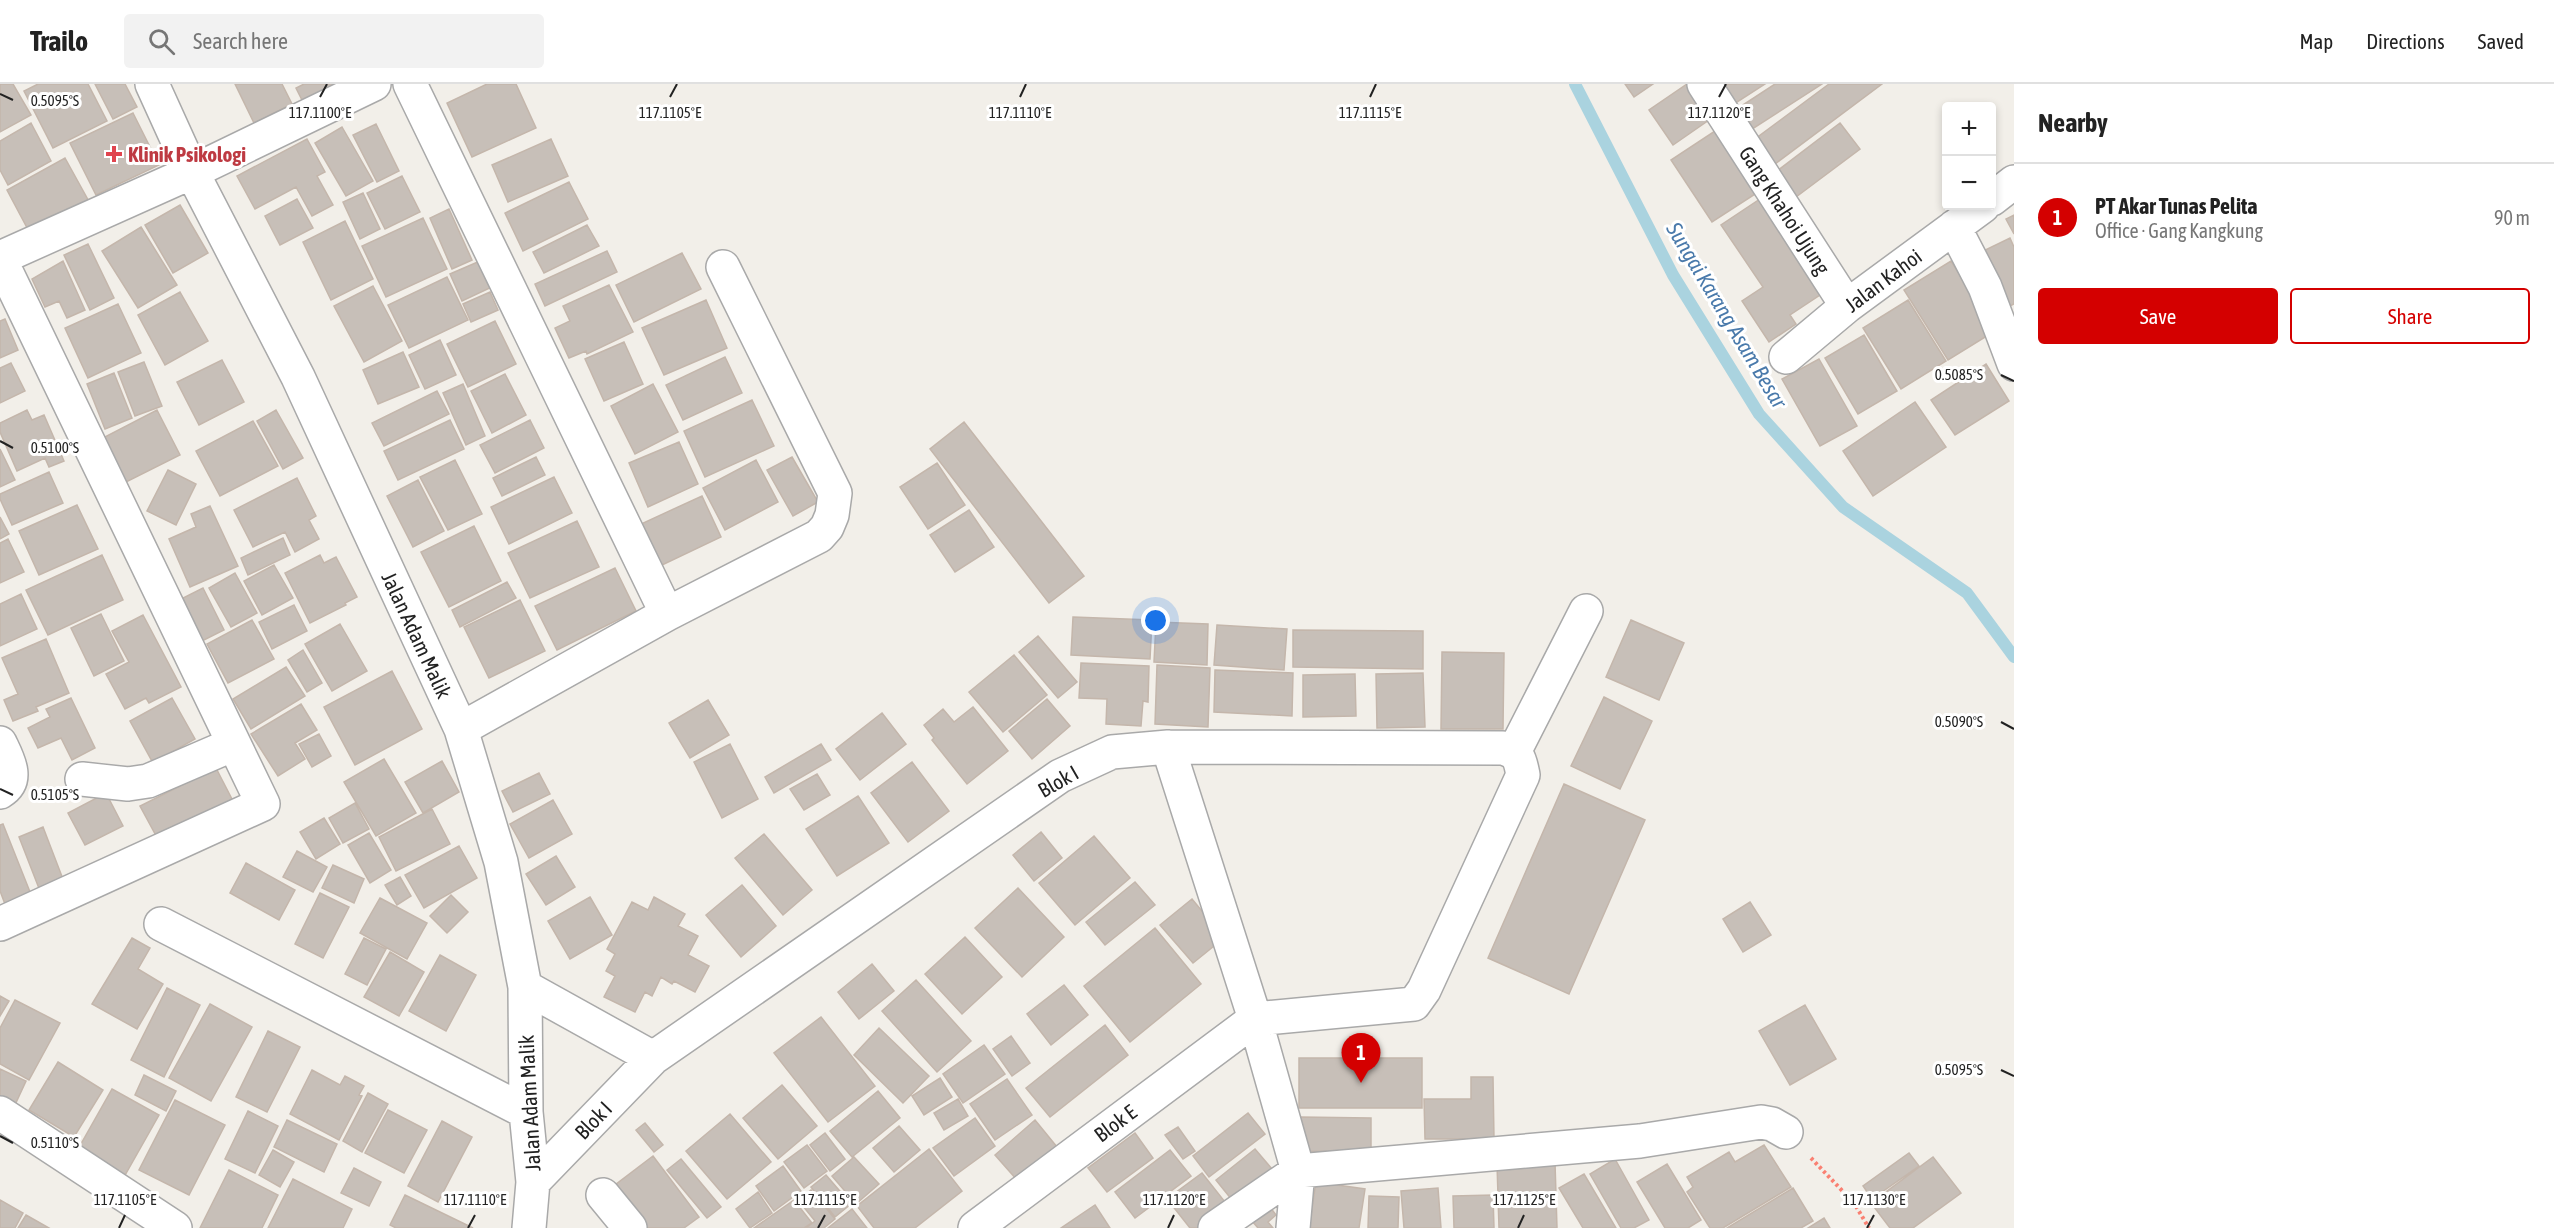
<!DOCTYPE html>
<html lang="en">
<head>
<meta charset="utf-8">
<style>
	body { margin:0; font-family:"Asap Condensed",sans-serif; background:#f2f2f2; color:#222 }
	.controls { position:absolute; right:18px; top:18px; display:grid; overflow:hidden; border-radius:6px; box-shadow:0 3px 9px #0003 }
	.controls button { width:54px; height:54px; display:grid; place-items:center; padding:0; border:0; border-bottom:2px solid #e0e0e0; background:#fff; color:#222; font:30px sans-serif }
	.you { position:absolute; left:1156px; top:537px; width:21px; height:21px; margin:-15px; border:4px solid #fff; border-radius:50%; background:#1a73e8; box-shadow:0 0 0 9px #1a73e833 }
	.badge { display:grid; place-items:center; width:39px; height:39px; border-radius:50%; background:#d40000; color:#fff; font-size:20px; font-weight:700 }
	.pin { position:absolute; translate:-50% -50px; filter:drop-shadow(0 2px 3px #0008) }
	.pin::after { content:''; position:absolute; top:32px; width:21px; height:18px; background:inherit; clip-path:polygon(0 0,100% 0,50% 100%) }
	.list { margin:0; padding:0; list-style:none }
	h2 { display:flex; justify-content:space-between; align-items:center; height:78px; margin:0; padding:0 24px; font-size:26px }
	h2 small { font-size:20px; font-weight:400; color:#767676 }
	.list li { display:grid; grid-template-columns:39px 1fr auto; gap:18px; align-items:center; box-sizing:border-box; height:108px; padding:0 24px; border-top:2px solid #e0e0e0 }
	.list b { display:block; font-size:22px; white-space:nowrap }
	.list p { margin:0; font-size:20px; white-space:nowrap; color:#767676 }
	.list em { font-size:20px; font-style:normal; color:#767676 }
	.actions { display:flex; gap:12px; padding:18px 24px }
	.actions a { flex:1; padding:14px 0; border:2px solid #d40000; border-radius:6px; text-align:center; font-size:21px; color:#d40000 }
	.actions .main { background:#d40000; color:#fff }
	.icon { flex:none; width:33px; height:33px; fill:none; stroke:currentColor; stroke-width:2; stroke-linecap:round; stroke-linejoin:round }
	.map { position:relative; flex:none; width:2014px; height:1144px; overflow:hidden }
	header { display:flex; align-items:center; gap:36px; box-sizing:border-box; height:84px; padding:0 30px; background:#fff; border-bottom:2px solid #e0e0e0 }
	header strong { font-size:28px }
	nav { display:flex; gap:33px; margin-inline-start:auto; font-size:21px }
	.search { width:420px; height:54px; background:#f2f2f2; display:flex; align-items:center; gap:15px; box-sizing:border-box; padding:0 21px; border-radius:6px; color:#767676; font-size:22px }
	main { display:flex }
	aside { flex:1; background:#fff }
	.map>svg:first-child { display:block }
</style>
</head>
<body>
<header>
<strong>Trailo</strong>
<div class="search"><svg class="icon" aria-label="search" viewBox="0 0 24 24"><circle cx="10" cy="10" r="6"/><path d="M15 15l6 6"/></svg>Search here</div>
<nav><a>Map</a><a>Directions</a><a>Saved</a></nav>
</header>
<main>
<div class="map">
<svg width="2014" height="1144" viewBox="0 0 2014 1144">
	<rect width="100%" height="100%" fill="#f2efe9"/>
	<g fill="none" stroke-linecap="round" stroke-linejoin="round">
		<path stroke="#aad3df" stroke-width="12" d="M1575 0 1673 191 1759 330 1843 423 1967 509 2014 573"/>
	</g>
	<path fill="#c7bfb8" stroke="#c4b6ab" stroke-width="1.5" d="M0 0H13L31 31 0 48Z
		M38 0H88L107 37 53 64 24 7Z
		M95 0H125L137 23 113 35Z
		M235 0H282L292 20 254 39Z
		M304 0H361L307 26 296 4Z
		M487 0H516L536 44 472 73 447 19Z
		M1625 0H1653L1634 13Z
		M1687 0H1699L1719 29 1673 61 1649 26Z
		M1717 0H1765L1731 22Z
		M1775 0H1822L1743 51 1729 30Z
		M1829 0H1882L1771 83 1751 58Z
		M133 29 159 81 96 111 70 59Z
		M31 39 51 77 8 101 0 86V57Z
		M1840 39 1860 65 1792 116 1773 90Z
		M376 40 399 87 377 98 353 51Z
		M1724 41 1766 103 1712 138 1671 76Z
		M342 43 373 97 346 112 315 59Z
		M307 55 325 88 317 92 333 121 312 132 296 103 255 125 237 92Z
		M551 55 568 92 508 118 492 81Z
		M65 74 92 123 33 155 7 106Z
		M402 92 420 128 385 145 367 109Z
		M569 98 588 135 523 167 505 129Z
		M363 109 380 145 360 155 343 118Z
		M1763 113 1826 207 1790 231 1796 240 1769 258 1742 217 1763 203 1721 141Z
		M297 115 313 144 280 161 265 132Z
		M180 121 208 169 173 189 145 141Z
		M449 125 472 176 452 185 430 134Z
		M2014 131V150L2006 135Z
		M423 134 447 185 386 213 362 162Z
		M345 137 373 195 331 216 303 158Z
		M587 141 599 162 544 189 533 168Z
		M141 143 177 201 138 224 102 167Z
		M2010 154 2014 163V220L2006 224 1979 169Z
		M88 160 114 214 90 226 64 171Z
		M607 167 617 188 545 222 535 200Z
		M682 169 701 205 634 238 616 201Z
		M63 177 85 226 67 234 59 217 45 223 32 195Z
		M480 177 492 203 462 217 450 190Z
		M1951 177 1995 247 1948 276 1904 206Z
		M447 193 468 236 409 264 388 221Z
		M609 201 633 248 587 270 586 267 569 274 555 244 570 237 563 222Z
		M373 202 402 257 364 278 334 222Z
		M180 208 208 257 165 281 138 231Z
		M490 208 498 226 471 238 463 220Z
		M706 216 727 264 664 291 642 244Z
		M1908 216 1946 277 1901 305 1863 244Z
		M118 220 141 269 88 294 65 244Z
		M5 235 18 266 0 274V237Z
		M495 237 516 280 468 303 447 260Z
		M1864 251 1897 307 1858 330 1825 274Z
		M440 256 456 291 425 305 409 271Z
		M624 258 643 300 604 317 585 275Z
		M403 268 419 303 378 320 363 286Z
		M725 273 742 309 683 336 666 301Z
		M1819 275 1857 342 1820 362 1782 295Z
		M222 276 244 318 199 341 177 298Z
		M144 278 162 322 135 332 118 288Z
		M11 279 25 307 0 319V284Z
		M1986 280 2009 317 1955 351 1931 316Z
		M114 289 132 334 105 345 87 300Z
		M505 290 526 331 492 349 471 307Z
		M463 300 485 352 466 361 443 309Z
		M653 300 678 348 635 370 611 322Z
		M437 307 449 330 384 362 372 339Z
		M752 316 774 362 705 393 684 347Z
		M1915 318 1946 363 1873 412 1843 367Z
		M27 326 32 336 44 331 64 377 49 383 45 374 17 387 0 348V339Z
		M157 326 180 371 122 400 99 356Z
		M276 326 303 374 283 385 257 337Z
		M450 336 464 365 398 396 384 367Z
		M530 336 544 364 495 389 480 361Z
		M253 337 278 382 220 412 196 367Z
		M964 338 1084 492 1049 519 930 365Z
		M679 358 698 400 648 423 629 379Z
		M0 365 15 396 0 403Z
		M536 373 545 391 502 412 493 394Z
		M792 373 818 418 793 432 767 386Z
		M455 376 482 430 448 446 420 393Z
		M756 376 778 418 725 446 703 404Z
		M937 379 965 421 928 445 900 403Z
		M168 386 196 400 176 441 147 427Z
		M49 388 63 419 12 441 0 415V410Z
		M554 393 572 429 509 460 491 423Z
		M297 394 316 432 309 436 319 455 295 468 285 448 253 463 234 426Z
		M418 396 444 447 413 463 387 412Z
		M702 412 721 453 660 482 641 440Z
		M77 421 98 465 39 491 19 447Z
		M210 422 238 482 190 503 169 455 196 443 191 430Z
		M969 426 994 463 955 488 930 451Z
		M0 433 9 450 0 455Z
		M577 437 599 483 530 514 508 469Z
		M474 442 501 497 449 523 421 468Z
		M283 454 290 471 248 491 241 474Z
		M8 455 24 488 0 499V459Z
		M102 471 123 516 48 551 26 506Z
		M320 471 324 479 336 473 357 513 345 519 346 521 310 539 285 489Z
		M274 481 293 514 262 531 244 497Z
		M615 484 636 527 557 566 535 522Z
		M235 489 257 529 231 543 209 504Z
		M507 498 516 514 460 543 452 526Z
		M203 504 224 546 200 558 179 516Z
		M21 510 37 545 0 562V520Z
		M520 516 545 567 489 594 464 543Z
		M294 521 307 547 272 565 259 538Z
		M101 530 124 577 94 592 71 544Z
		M143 531 181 603 149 619 146 614 125 625 106 590 129 578 112 547Z
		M1073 533 1152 536 1150 575 1071 571Z
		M252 536 274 575 228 599 207 560Z
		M1631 536 1684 559 1659 616 1606 593Z
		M1156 538 1208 540 1207 581 1154 578Z
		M340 540 367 587 332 607 305 560Z
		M1217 541 1287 545 1284 586 1214 581Z
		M1293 546 1423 547V585L1293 583Z
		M1038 552 1077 598 1058 614 1019 568Z
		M46 555 69 609 36 623 38 627 13 637 4 616 18 610 2 574Z
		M303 566 322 599 307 608 288 576Z
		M1442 568 1504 569 1503 645H1441Z
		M1014 571 1047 611 1003 648 969 608Z
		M1081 579 1149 582 1148 618 1143 617 1141 642 1106 640 1107 615 1079 614Z
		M1157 581 1210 584 1208 643 1155 640Z
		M286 583 305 612 251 645 233 615Z
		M1215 586 1293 589 1292 632 1214 628Z
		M392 587 422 645 355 681 324 623Z
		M1423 589 1425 643 1377 644 1376 590Z
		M1355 590 1356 632 1303 633V591Z
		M1604 613 1652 637 1620 705 1571 682Z
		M71 614 95 664 72 676 61 654 38 664 28 644 50 633 46 625Z
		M172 614 195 655 153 679 130 637Z
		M1047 615 1070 642 1032 675 1009 647Z
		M708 616 729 651 690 674 669 639Z
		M301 620 317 646 295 659 305 675 278 692 251 650Z
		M973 623 1008 667 967 700 932 656 934 654 924 641 943 625 954 638Z
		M882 629 906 660 860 696 836 665Z
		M319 650 331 672 312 683 299 660Z
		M730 660 758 715 722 734 694 678Z
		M821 660 831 676 774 709 765 693Z
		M384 675 416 729 376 752 344 698Z
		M442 677 459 708 423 729 405 698Z
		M912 678 949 727 908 758 871 709Z
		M216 684 235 721 160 759 140 722Z
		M539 689 550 710 513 728 502 707Z
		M817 690 830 711 804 726 790 705Z
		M1564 700 1645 736 1569 910 1488 874Z
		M106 709 123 742 85 761 68 729Z
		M858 712 889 759 837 792 806 745Z
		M553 716 572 750 529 774 510 740Z
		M355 719 369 745 343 759 329 734Z
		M432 725 450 760 396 787 379 753Z
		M324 734 340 760 316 775 300 748Z
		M3 740 34 818 8 828 0 807V741Z
		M43 743 66 803 42 812 19 753Z
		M1041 748 1062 774 1034 797 1013 771Z
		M369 749 391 786 370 799 348 761Z
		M764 750 812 806 783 831 735 774Z
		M1094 752 1130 794 1075 841 1039 799Z
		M459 762 477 794 424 824 405 791Z
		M297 767 327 783 313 808 283 793Z
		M556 772 575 803 546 821 526 790Z
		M246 779 295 806 279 836 230 809Z
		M333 781 364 795 354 819 322 804Z
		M400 793 411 812 397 821 385 801Z
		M1135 798 1155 821 1105 861 1086 838Z
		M742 801 776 842 741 873 706 831Z
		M1018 804 1064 853 1022 893 975 844Z
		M320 809 349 823 323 874 295 860Z
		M451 811 468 828 447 849 430 832Z
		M590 813 612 851 570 875 548 837Z
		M654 813 685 830 678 842 698 852 688 871 709 882 695 908 674 897 672 900 661 893 652 912 645 908 635 928 604 913 615 892 606 887 615 870 607 865 632 818 648 826Z
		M380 814 427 839 407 875 360 849Z
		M1192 815 1224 854 1193 879 1160 841Z
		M1750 818 1771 851 1743 868 1723 835Z
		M1155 844 1201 900 1130 958 1084 902Z
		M965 853 1002 893 962 930 925 890Z
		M132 854 150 864 138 885 163 900 137 945 92 920Z
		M364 854 386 865 367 901 345 890Z
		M390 868 424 888 399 932 364 913Z
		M440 871 476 891 446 947 409 927Z
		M872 880 894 907 859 935 838 908Z
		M916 896 971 957 937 988 882 927Z
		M1064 901 1088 931 1051 961 1027 930Z
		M167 904 200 921 164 993 131 976Z
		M0 912 9 917 0 932Z
		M15 916 60 939 29 996 0 980V944Z
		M210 920 252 943 211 1017 169 994Z
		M1805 921 1836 975 1790 1001 1759 947Z
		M821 933 875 1002 828 1038 774 969Z
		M1105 941 1128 971 1050 1033 1026 1004Z
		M879 944 929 992 903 1019 854 971Z
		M268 947 300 963 267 1028 236 1013Z
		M1011 952 1030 979 1012 992 993 965Z
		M984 961 1005 990 963 1019 943 990Z
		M1299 974H1422V1024H1299Z
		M58 978 103 1006 74 1053 29 1026Z
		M0 985 26 997 14 1023 0 1016Z
		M312 986 340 1001 345 992 364 1002 359 1011 362 1012 339 1056 290 1030Z
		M144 991 176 1007 166 1027 135 1011Z
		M1471 993H1493L1494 1055H1425L1424 1015H1471Z
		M940 994 952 1013 924 1031 912 1012Z
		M1007 995 1032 1031 995 1056 970 1020Z
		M782 1001 817 1042 778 1075 743 1034Z
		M112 1005 159 1031 124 1093 77 1067Z
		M878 1007 900 1034 852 1073 830 1047Z
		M368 1009 388 1020 362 1068 343 1057Z
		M958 1015 968 1032 944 1046 934 1029Z
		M175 1016 225 1041 189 1111 139 1086Z
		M388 1026 427 1046 404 1089 365 1069Z
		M248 1027 278 1042 255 1089 225 1075Z
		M1248 1029 1265 1050 1209 1093 1193 1072Z
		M730 1030 771 1078 727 1115 686 1067Z
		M1300 1033 1371 1034V1068L1299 1067Z
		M975 1034 995 1062 954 1092 933 1064Z
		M287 1036 337 1060 324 1088 274 1063Z
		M1035 1036 1057 1063 1017 1096 995 1071Z
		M442 1037 472 1053 438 1118 408 1102Z
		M645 1039 663 1061 654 1068 636 1046Z
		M899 1042 920 1066 894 1088 873 1064Z
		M1178 1043 1195 1067 1183 1075 1165 1051Z
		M825 1049 845 1075 830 1087 810 1061Z
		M1135 1049 1153 1074 1107 1108 1088 1084Z
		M807 1061 827 1087 804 1104 784 1078Z
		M1764 1061 1791 1103 1723 1144H1710L1687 1108 1693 1103 1687 1093 1729 1068 1735 1078Z
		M929 1065 962 1107 915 1144H874L857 1122Z
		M1255 1065 1272 1085 1232 1116 1216 1096Z
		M273 1066 294 1078 280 1103 259 1091Z
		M1170 1066 1191 1092 1135 1134 1115 1108Z
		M1909 1069 1919 1082 1872 1115 1863 1102Z
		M653 1072 699 1133 684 1144H647L615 1101Z
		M854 1073 879 1100 856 1120 832 1092Z
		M1933 1073 1961 1109 1913 1144H1890L1871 1119Z
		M681 1075 721 1123 707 1134 667 1086Z
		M1615 1075 1649 1136 1634 1144H1621L1590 1090Z
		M1555 1078 1557 1144H1499L1497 1080Z
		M1667 1080 1701 1136 1688 1144H1665L1637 1098Z
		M783 1082 801 1107 774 1127 756 1102Z
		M354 1084 381 1098 369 1122 341 1109Z
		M229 1086 278 1111 262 1144H200Z
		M1202 1089 1229 1123 1202 1144H1190L1167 1115Z
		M1584 1090 1616 1144H1583L1559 1104Z
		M826 1091 851 1120 835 1133 811 1103Z
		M293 1095 352 1125 343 1144H268Z
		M1316 1098 1365 1105 1359 1144H1309Z
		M1438 1104 1441 1144H1404L1401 1107Z
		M1793 1104 1813 1137 1801 1144H1727Z
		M811 1106 835 1135 824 1144H806L815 1137 798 1116Z
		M758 1108 772 1129 750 1144 736 1125Z
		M405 1111 473 1144H396L390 1141Z
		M1493 1111 1494 1144H1454L1453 1112Z
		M1369 1112 1399 1113 1398 1144H1368Z
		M1264 1115 1276 1131 1268 1138 1273 1144H1258L1246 1130Z
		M0 1116 23 1129 15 1144H0Z
		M794 1116 812 1139 804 1144H754Z
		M1095 1121 1110 1144H1061Z
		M852 1125 867 1144H828Z
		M26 1131 49 1144H18Z
		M1824 1134 1830 1144H1808Z"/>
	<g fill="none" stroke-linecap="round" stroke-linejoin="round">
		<g stroke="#a9a9a9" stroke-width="36">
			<path id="minor" d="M152 0 192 88 298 293 461 645 501 778 525 903 526 1028 533 1098 529 1144
				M410 0 667 530
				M1704 0 1847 222
				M1992 115 2014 98
				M1954 143 1985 203 2014 280
				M0 174 192 88 374 0
				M0 175 263 720 0 840
				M1786 273 1847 222 1983 122
				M461 645 667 530 819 452 827 443 832 431 835 409 723 183
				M0 659C8 676 20 696 0 708
				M1168 663 1255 935 1298 1087 1293 1144
				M1514 668 1586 527
				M82 695 128 700 148 697 234 660
				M161 840 526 1028
				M525 903 653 974
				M0 1029 175 1144
				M533 1098 653 974 1060 692 1112 668 1168 663 1503 664C1519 669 1520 675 1523 691L1424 906 1414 920 1255 935 975 1144
				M603 1111 630 1144
				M1215 1144 1298 1087 1640 1057 1761 1038 1772 1040 1786 1048"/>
		</g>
		<path stroke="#fa8072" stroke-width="4" stroke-dasharray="3 3" stroke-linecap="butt" d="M1811 1074 1854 1119 1869 1144"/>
		<use href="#minor" stroke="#fff" stroke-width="33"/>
	</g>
	<path fill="none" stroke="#222" stroke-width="2" d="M0 10 13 16M320 13 327 0M670 13 677 0M1020 13 1026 0M1370 13 1376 0M1719 13 1726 0M2001 291 2014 297M0 357 13 364M2001 638 2014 645M0 705 13 711M2001 986 2014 992M0 1052 13 1059M119 1144 125 1131M468 1144 475 1131M818 1144 825 1131M1168 1144 1174 1131M1518 1144 1524 1131M1867 1144 1874 1131"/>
	<path fill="#e0444e" stroke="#fff" stroke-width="2" d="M111 61h6v6h6v6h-6v6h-6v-6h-6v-6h6z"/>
	<g text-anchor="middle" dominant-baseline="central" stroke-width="6" stroke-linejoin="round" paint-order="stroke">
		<g font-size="21" font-weight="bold" fill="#be3a42" stroke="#fff" text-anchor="start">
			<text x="128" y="70">Klinik Psikologi</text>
		</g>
		<g font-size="21" fill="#222" stroke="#fff">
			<text transform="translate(1785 126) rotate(57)">Gang Khahoi Ujung</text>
			<text transform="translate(1883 196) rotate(-37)">Jalan Kahoi</text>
			<text transform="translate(417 551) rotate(65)">Jalan Adam Malik</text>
			<text transform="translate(1058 697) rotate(-30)">Blok I</text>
			<text transform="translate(529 1019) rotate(-93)">Jalan Adam Malik</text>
			<text transform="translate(593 1036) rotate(-46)">Blok I</text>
			<text transform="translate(1115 1039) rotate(-37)">Blok E</text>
		</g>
		<g font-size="22" font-style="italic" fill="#4a7aab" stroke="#fff">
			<text transform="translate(1727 231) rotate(59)">Sungai Karang Asam Besar</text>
		</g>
	</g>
	<g font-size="15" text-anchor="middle" fill="#222" stroke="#fff" stroke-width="6" stroke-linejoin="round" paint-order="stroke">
		<text x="55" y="22">0.5095°S</text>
		<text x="320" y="34">117.1100°E</text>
		<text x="670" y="34">117.1105°E</text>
		<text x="1370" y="34">117.1115°E</text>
		<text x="1719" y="34">117.1120°E</text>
		<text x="1020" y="34">117.1110°E</text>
		<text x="1959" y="296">0.5085°S</text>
		<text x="55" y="369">0.5100°S</text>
		<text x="1959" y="643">0.5090°S</text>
		<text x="55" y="716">0.5105°S</text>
		<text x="1959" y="991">0.5095°S</text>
		<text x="55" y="1064">0.5110°S</text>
		<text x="125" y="1121">117.1105°E</text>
		<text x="475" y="1121">117.1110°E</text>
		<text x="825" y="1121">117.1115°E</text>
		<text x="1174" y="1121">117.1120°E</text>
		<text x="1524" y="1121">117.1125°E</text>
		<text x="1874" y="1121">117.1130°E</text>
	</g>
</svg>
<div class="controls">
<button>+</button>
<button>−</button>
</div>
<div class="you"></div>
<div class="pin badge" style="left:1361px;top:999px">1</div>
</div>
<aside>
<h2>Nearby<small></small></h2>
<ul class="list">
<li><span class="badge">1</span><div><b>PT Akar Tunas Pelita</b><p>Office · Gang Kangkung</p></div><em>90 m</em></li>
</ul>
<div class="actions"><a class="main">Save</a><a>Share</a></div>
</aside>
</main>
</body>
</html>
